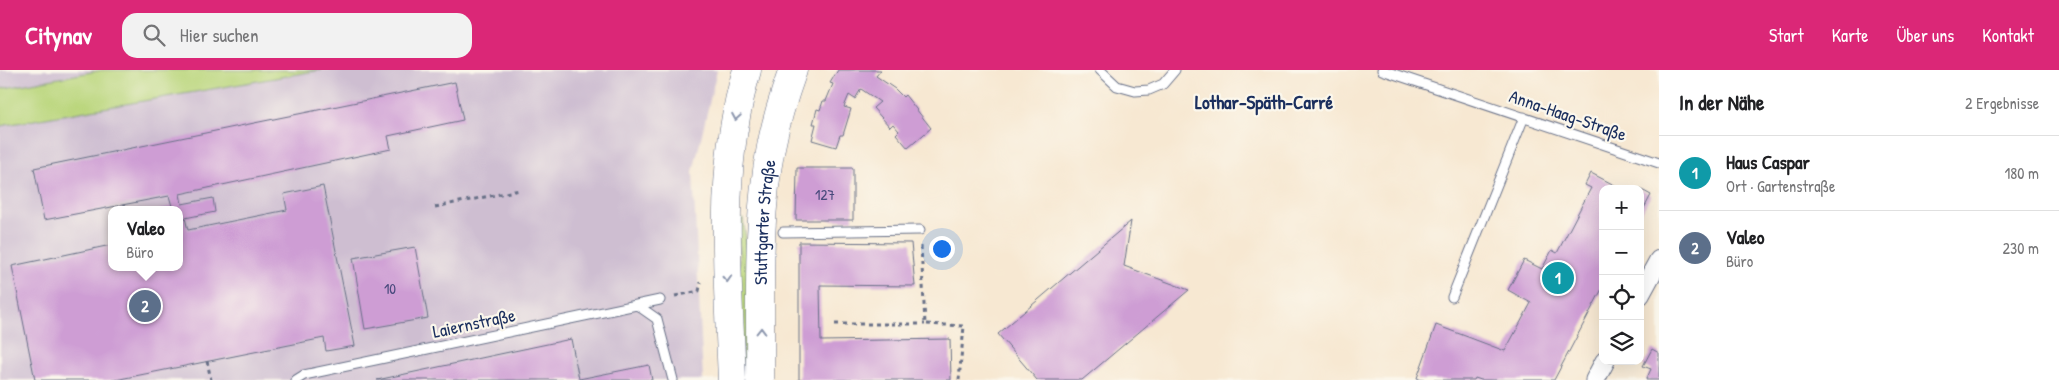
<!DOCTYPE html>
<html lang="de">
<head>
<meta charset="utf-8">
<style>
	body { margin:0; font-family:"Patrick Hand",sans-serif; background:#f2f2f2; color:#202124 }
	.controls { position:absolute; right:15px; bottom:15px; display:grid; overflow:hidden; border-radius:10px; box-shadow:0 5px 20px #0002 }
	.controls button { width:45px; height:45px; display:grid; place-items:center; padding:0; border:0; border-bottom:1px solid #e0e0e0; background:#fff; color:#202124; font:25px sans-serif }
	.you { position:absolute; left:941px; top:178px; width:18px; height:18px; margin:-12px; border:4px solid #fff; border-radius:50%; background:#1a73e8; box-shadow:0 0 0 8px #1a73e833 }
	.badge { display:grid; place-items:center; width:32px; height:32px; border-radius:50%; background:#db2777; color:#fff; font-size:16px; font-weight:700 }
	.pin { position:absolute; translate:-50% -50%; border:2px solid #fff; box-shadow:0 1px 5px #0006 }
	.popup { position:absolute; left:108px; top:136px; width:75px; height:65px; box-sizing:border-box; display:grid; place-content:center; border-radius:10px; background:#fff; filter:drop-shadow(0 1px 4px #0005); font-size:16px; white-space:nowrap; color:#757577 }
	.popup b { font-size:19px; color:#202124 }
	.popup::after { content:''; position:absolute; left:50%; top:100%; margin-left:-10px; border:10px solid transparent; border-top-color:#fff }
	.list { margin:0; padding:0; list-style:none }
	h2 { display:flex; justify-content:space-between; align-items:center; height:65px; margin:0; padding:0 20px; font-size:21px }
	h2 small { font-size:16px; font-weight:400; color:#757577 }
	.list li { display:grid; grid-template-columns:32px 1fr auto; gap:15px; align-items:center; box-sizing:border-box; height:75px; padding:0 20px; border-top:1px solid #e0e0e0 }
	.list b { display:block; font-size:19px; white-space:nowrap }
	.list p { margin:0; font-size:16px; white-space:nowrap; color:#757577 }
	.list em { font-size:16px; font-style:normal; color:#757577 }
	.icon { flex:none; width:28px; height:28px; fill:none; stroke:currentColor; stroke-width:2; stroke-linecap:round; stroke-linejoin:round }
	.map { position:relative; flex:none; width:1659px; height:310px; overflow:hidden }
	header { display:flex; align-items:center; gap:30px; box-sizing:border-box; height:70px; padding:0 25px; background:#db2777; color:#fff }
	header strong { font-size:24px }
	nav { display:flex; gap:28px; margin-inline-start:auto; font-size:18px }
	.search { width:350px; height:45px; background:#f2f2f2; display:flex; align-items:center; gap:12px; box-sizing:border-box; padding:0 18px; border-radius:15px; color:#757577; font-size:19px }
	main { display:flex }
	aside { flex:1; background:#fff }
	.map>svg:first-child { display:block }
</style>
</head>
<body>
<header>
<strong>Citynav</strong>
<div class="search"><svg class="icon" aria-label="search" viewBox="0 0 24 24"><circle cx="10" cy="10" r="6"/><path d="M15 15l6 6"/></svg>Hier suchen</div>
<nav><a>Start</a><a>Karte</a><a>Über uns</a><a>Kontakt</a></nav>
</header>
<main>
<div class="map">
<svg width="1659" height="310" viewBox="0 0 1659 310">
	<rect width="100%" height="100%" fill="#fbf7ec"/>
	<filter id="ink" filterUnits="userSpaceOnUse"><feTurbulence type="fractalNoise" baseFrequency=".02" numOctaves="2"/><feDisplacementMap in="SourceGraphic" scale="10" xChannelSelector="R" yChannelSelector="G"/><feConvolveMatrix kernelMatrix="1 2 1 2 8 2 1 2 1" color-interpolation-filters="sRGB"/></filter>
	<filter id="wash" filterUnits="userSpaceOnUse"><feTurbulence type="fractalNoise" baseFrequency=".0096" numOctaves="4" result="noise"/><feDisplacementMap in="SourceGraphic" scale="20" xChannelSelector="R" yChannelSelector="G"/><feGaussianBlur stdDeviation="1.12" result="paint"/><feColorMatrix in="noise" values="0 0 0 0 0 0 0 0 0 0 0 0 0 0 0 0 0 1.4 0 .05"/><feComposite in="paint" operator="in"/></filter>
	<g filter="url(#wash)">
		<rect width="100%" height="100%" fill="#f7e8d2"/>
		<path fill="#cebed1" fill-rule="evenodd" d="M0 0H98L0 19Z
			M321 0H717L693 102 703 310H0V56ZM111 140H179V197H111Z"/>
		<path fill="#bad67c" stroke="#6a826d" d="M102 0H321L0 56V19Z
			M743 149 748 183 749 310H742L738 150Z"/>
		<g id="blocks">
			<path fill="#ce9dd4" d="M838 0H881L876 6 895 19 903 27 905 25 931 58 908 78 896 64 899 61 893 54 890 57 873 38 880 32 861 19 855 29 849 25 844 37 851 39 843 65H840L836 77 812 70 816 54H813L817 39 820 40 823 31H826L833 14 830 13Z
				M455 12 463 50 388 66 391 79 180 124 182 134 213 128 215 142 185 148 188 160 287 140 284 124 323 116 355 276 326 281 324 268 115 310H35L12 196 111 175V197H179V140H157L172 136 169 126 44 150 34 98Z
				M797 98H853V150H796Z
				M1591 103 1622 119H1603V217L1554 310H1481L1475 308 1474 310H1422L1417 308 1436 255 1505 281 1531 233 1508 220 1524 190 1542 199 1552 180 1557 183 1591 118 1585 115Z
				M1640 119 1651 125 1640 146Z
				M1131 151 1124 196 1189 220 1082 310H1037L998 264Z
				M799 172 911 173 915 216 820 215 821 271 950 269 951 310H799Z
				M415 177 428 248 365 259 353 188Z
				M571 269 579 309 649 295 652 310H377Z
				M1652 279 1659 283V310H1646L1651 299 1643 296Z"/>
		</g>
	</g>
	<g filter="url(#ink)">
		<use href="#blocks" fill-opacity="0" stroke="#687087" stroke-width="1"/>
		<g fill="none" stroke-linecap="round" stroke-linejoin="round">
			<g stroke="#687087" stroke-width="11">
				<path id="service" d="M1100 0 1117 16 1135 21 1149 20 1163 14 1175 0
					M1382 0 1659 93
					M783 162 920 160
					M1452 227 1524 47
					M637 235 657 249 673 310
					M296 310 304 305 660 230"/>
			</g>
			<g stroke="#687087" stroke-width="21">
				<path id="minor" d="M1640 225 1659 190
					M1595 310 1605 291"/>
			</g>
			<g stroke="#687087" stroke-width="29">
				<g id="primary">
					<path d="M732 310C728 206 717 101 747 0"/>
					<path id="s1" d="M760 310C761 233 756 153 771 77 776 51 784 25 793 0"/>
				</g>
			</g>
			<path stroke="#687087" stroke-width="3" stroke-dasharray="4 4" stroke-linecap="butt" d="M435 137 520 120
				M921 176 925 254 964 256 959 310
				M675 226 699 221 701 212
				M835 254H925
				M207 291 211 310"/>
			<use href="#service" stroke="#fff" stroke-width="9"/>
			<use href="#minor" stroke="#fff" stroke-width="19"/>
			<use href="#primary" stroke="#fff" stroke-width="28"/>
		</g>
		<defs><path id="oneway-chevron" d="M-2-3.5L2.5 0L-2 3.5" fill="none" stroke-width="1.6" stroke-linecap="round" stroke-linejoin="round" transform="scale(1.25)"/></defs>
		<g stroke="#8d97ae">
			<use href="#oneway-chevron" transform="translate(736 47) rotate(100)"/>
			<use href="#oneway-chevron" transform="translate(727 209) rotate(87)"/>
			<use href="#oneway-chevron" transform="translate(761 261) rotate(-89)"/>
		</g>
	</g>
	<g text-anchor="middle" dominant-baseline="central" stroke-width="4.5" stroke-linejoin="round" paint-order="stroke">
		<g font-size="15" fill="#484a7c">
			<text x="825" y="124">127</text>
			<text x="390" y="218">10</text>
		</g>
		<g font-size="18" fill="#1b2f5e" stroke="#fbf7ec">
			<text transform="translate(1568 45) rotate(19)">Anna-Haag-Straße</text>
			<text stroke="none"><textPath href="#s1" startOffset="158">Stuttgarter Straße</textPath></text>
			<text transform="translate(474 253) rotate(-12)">Laiernstraße</text>
		</g>
		<g font-size="19" font-weight="bold" fill="#1b2f5e" stroke="#fbf7ec">
			<text x="1264" y="32">Lothar-Späth-Carré</text>
		</g>
	</g>
</svg>
<div class="controls">
<button>+</button>
<button>−</button>
<button><svg class="icon" aria-label="locate" viewBox="0 0 24 24"><circle cx="12" cy="12" r="6"/><path d="M12 2v4M12 18v4M2 12h4M18 12h4"/></svg></button>
<button><svg class="icon" aria-label="layers" viewBox="0 0 24 24"><path d="M12 4l9 5-9 5-9-5zM3 14l9 5 9-5"/></svg></button>
</div>
<div class="you"></div>
<div class="pin badge" style="left:1558px;top:208px;background:#0f9aa8">1</div>
<div class="pin badge" style="left:145px;top:236px;background:#5c6f8a">2</div>
<div class="popup"><b>Valeo</b>Büro</div>
</div>
<aside>
<h2>In der Nähe<small>2 Ergebnisse</small></h2>
<ul class="list">
<li><span class="badge" style="background:#0f9aa8">1</span><div><b>Haus Caspar</b><p>Ort · Gartenstraße</p></div><em>180 m</em></li>
<li><span class="badge" style="background:#5c6f8a">2</span><div><b>Valeo</b><p>Büro</p></div><em>230 m</em></li>
</ul>
</aside>
</main>
</body>
</html>
